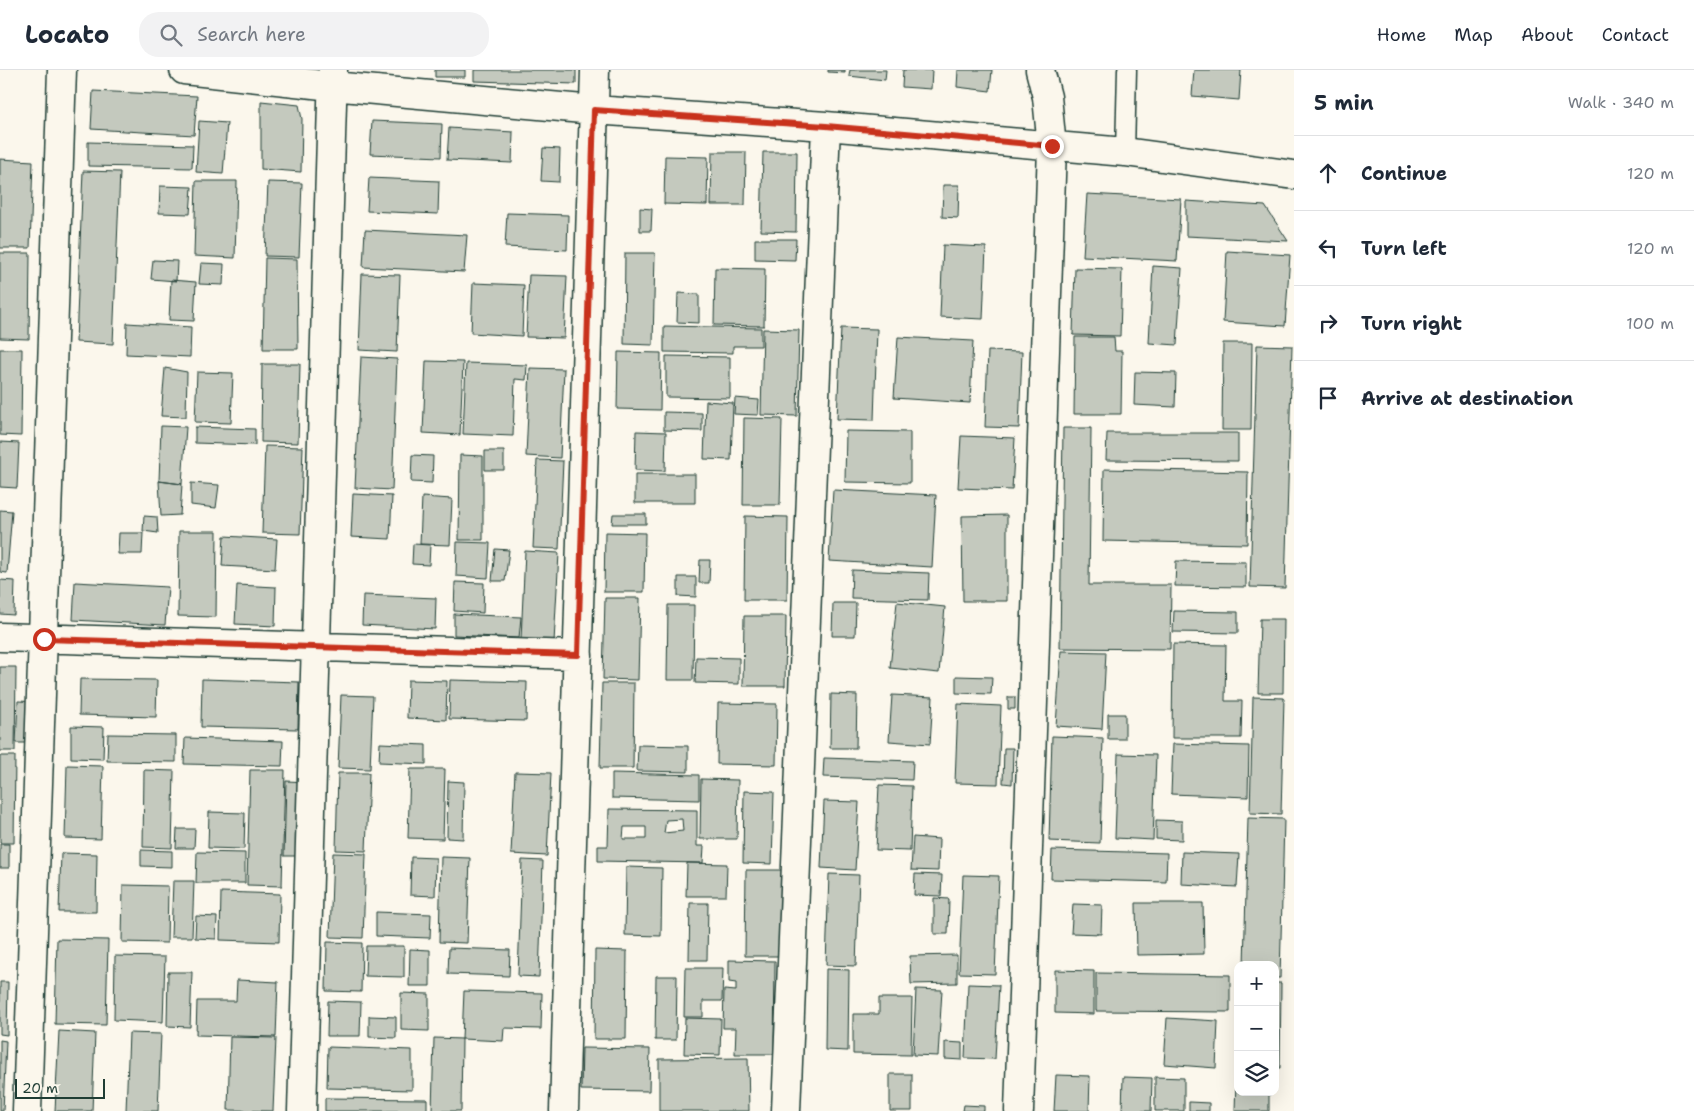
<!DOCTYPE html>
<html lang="en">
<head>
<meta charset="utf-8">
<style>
	body { margin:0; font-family:"Shantell Sans",sans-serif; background:#f2f2f3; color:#1f2937 }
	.controls { position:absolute; right:15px; bottom:15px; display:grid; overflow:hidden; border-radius:10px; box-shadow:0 5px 20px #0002 }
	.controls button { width:45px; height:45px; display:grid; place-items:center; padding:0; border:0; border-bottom:1px solid #e0e1e3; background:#fff; color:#1f2937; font:25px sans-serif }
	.scale { position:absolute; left:15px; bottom:12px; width:90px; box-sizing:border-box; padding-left:5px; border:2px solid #1f3d34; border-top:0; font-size:14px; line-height:18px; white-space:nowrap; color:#1f3d34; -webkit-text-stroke:4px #fbf7ec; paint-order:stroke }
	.stop { position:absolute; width:15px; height:15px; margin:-11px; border:4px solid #c8321e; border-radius:50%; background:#fff }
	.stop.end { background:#c8321e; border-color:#fff; box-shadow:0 1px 5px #0008 }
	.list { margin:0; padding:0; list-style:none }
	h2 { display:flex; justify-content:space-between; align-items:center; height:65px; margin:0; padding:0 20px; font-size:21px }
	h2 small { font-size:16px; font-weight:400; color:#747a83 }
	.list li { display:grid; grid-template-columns:32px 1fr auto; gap:15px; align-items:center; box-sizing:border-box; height:75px; padding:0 20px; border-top:1px solid #e0e1e3 }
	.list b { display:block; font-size:19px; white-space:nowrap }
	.list em { font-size:16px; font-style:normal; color:#747a83 }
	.icon { flex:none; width:28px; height:28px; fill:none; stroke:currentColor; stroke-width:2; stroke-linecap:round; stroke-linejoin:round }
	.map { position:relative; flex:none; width:1294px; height:1041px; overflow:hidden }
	header { display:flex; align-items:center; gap:30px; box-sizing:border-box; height:70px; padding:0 25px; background:#fff; border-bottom:1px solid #e0e1e3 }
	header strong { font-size:24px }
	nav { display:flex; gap:28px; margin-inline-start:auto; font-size:18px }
	.search { width:350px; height:45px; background:#f2f2f3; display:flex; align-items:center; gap:12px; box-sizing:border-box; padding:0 18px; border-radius:20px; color:#747a83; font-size:19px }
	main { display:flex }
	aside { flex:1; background:#fff }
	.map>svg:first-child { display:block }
</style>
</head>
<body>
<header>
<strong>Locato</strong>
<div class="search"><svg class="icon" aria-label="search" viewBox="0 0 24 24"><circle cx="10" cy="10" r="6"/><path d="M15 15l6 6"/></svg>Search here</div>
<nav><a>Home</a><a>Map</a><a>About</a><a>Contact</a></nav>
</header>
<main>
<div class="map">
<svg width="1294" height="1041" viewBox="0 0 1294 1041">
	<rect width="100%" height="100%" fill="#fbf7ec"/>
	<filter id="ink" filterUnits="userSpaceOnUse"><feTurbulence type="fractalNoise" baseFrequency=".02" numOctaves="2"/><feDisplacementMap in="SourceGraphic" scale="10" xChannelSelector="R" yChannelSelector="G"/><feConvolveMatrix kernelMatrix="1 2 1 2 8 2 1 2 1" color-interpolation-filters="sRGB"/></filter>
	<g filter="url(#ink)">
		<path fill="#c4c9be" stroke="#1f3d34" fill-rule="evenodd" d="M435 0H465V7H435Z
			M474 0H576V14L474 11Z
			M828 0H845V3L828 2Z
			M850 0H886L885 10 849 6Z
			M903 0H932L931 19 902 17Z
			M958 0H992L990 21 957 17Z
			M1194 0H1241L1239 30 1192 26Z
			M93 21 197 26 194 65 91 59Z
			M261 31 299 35 302 49 301 102 261 99Z
			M199 51 227 53 223 104 196 102Z
			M372 51 442 54 441 87 370 84Z
			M449 58 513 62 512 93 447 90Z
			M88 72 193 75 192 98 88 96Z
			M543 78 560 79 559 112 541 111Z
			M712 82H746L745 135H711Z
			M763 82H797L796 162 761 161Z
			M665 86 708 87 707 135 664 134Z
			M0 89 33 91 30 178H0Z
			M83 101 120 102 113 274 76 272Z
			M369 108 439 111 438 144 367 141Z
			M196 111H237L235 188 194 186Z
			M268 112 302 113 299 187 265 186Z
			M943 115H959L958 148 942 147Z
			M160 116 192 117 190 144 159 143Z
			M1087 124 1181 129 1177 191 1083 186Z
			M1186 131 1265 136 1288 171 1186 166Z
			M640 138 652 139 651 161H640Z
			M507 143 568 145 567 180 505 177Z
			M365 160 467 165 464 202 363 197Z
			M755 169H796L795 190 755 189Z
			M943 175 986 177 983 249 940 247Z
			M1227 181 1290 185 1285 256 1223 252Z
			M0 183H30L29 269 0 268Z
			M625 183H655L653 275 624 274Z
			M265 188 297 189 298 279H263Z
			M153 190 177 191 176 211 151 209Z
			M201 193 224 194 223 215 199 214Z
			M1153 196 1182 198 1177 275 1149 273Z
			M715 198 765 199 764 256 714 255Z
			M1075 198 1122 199 1120 266 1073 265Z
			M362 204 400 205 397 282 359 280Z
			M529 205 567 206 564 268 526 267Z
			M171 210 196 212 194 251 169 250Z
			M473 213 524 215 522 266 471 263Z
			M678 223 699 224V253L677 252Z
			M127 253 191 257 190 287 126 284Z
			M664 256 761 258V276H733V283L664 282Z
			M841 258 877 259 874 350 837 349Z
			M763 259 799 260 797 346 761 345Z
			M898 267 973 271 970 333 894 328Z
			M1075 267H1114L1115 281H1122L1121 344H1074Z
			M1223 273H1252L1251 360H1222Z
			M1257 275 1292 276 1285 518 1250 517Z
			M0 279H22L21 366 0 365Z
			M988 281 1022 282 1019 358 985 357Z
			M618 282 661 283 660 340 617 339Z
			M666 286 730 287V328L666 327Z
			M361 287 397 289 392 420 355 418Z
			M426 291 463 292 460 365 423 363Z
			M466 293 527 295 526 310 515 309 513 366 463 364Z
			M262 294H300L298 373 261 372Z
			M165 298 187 302 186 347 161 346Z
			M530 298 564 299 560 388 526 386Z
			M197 302 233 303 231 353 195 352Z
			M1135 302 1176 303 1175 337 1134 335Z
			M735 328 759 330 758 345 734 344Z
			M706 331 733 333 731 390 704 389Z
			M664 342 702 343V361L664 360Z
			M744 348 782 349 780 435H743Z
			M161 356 186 357 182 414 159 411Z
			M195 357 255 359V375L195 373Z
			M1063 358H1091L1089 515H1171L1170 579 1060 578Z
			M636 361 666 362 665 401 635 400Z
			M846 361 910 362V413L845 412Z
			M1107 363H1238V391L1106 390Z
			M961 366 1015 368 1012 420 958 418Z
			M0 372 19 373 17 418 0 417Z
			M265 376 303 377 300 464 262 463Z
			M485 381H504V400H485Z
			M412 385 433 386 432 413 411 412Z
			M460 385 483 386V470H459Z
			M537 390 563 391 559 479 533 478Z
			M1104 399 1248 402 1247 474 1103 471Z
			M635 404H695V433H635Z
			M159 411 182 414 180 445 161 446Z
			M191 413 219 415 216 438 191 435Z
			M833 420 936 425 932 497 829 491Z
			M353 424 392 426 390 469 351 467Z
			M422 427 452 429 450 475 420 474Z
			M0 440 12 441 7 503 0 502Z
			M613 444H646V454H612Z
			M1007 445V531H963L962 446Z
			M144 446 157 447 158 463 143 461Z
			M745 446 788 447 787 530H744Z
			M179 461H217L216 547 178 546Z
			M605 462 645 463 644 522H604Z
			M119 463H143L142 484H118Z
			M224 466 277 469 275 499 222 496Z
			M457 472 490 473 488 508 456 506Z
			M413 474 430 475 429 495 412 494Z
			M495 479 509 480 505 511H492Z
			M525 481 559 483 554 572 521 570Z
			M700 490H710L709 513H699Z
			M1176 491 1246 492V517L1175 516Z
			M852 500 929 503 928 530 851 528Z
			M678 507H696V527L678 526Z
			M0 510 15 511 14 545 0 544Z
			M75 512 168 517 165 555 73 550Z
			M455 512 484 513 483 543 454 541Z
			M237 515 276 517 275 556 235 554Z
			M363 525 436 528 435 559 362 555Z
			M605 528H640L638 610 603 609Z
			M897 532 945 537 939 603 890 598Z
			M833 533H856L855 566H832Z
			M668 535H694L693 610H667Z
			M1174 541 1238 542V563L1173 562Z
			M454 544 521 547 519 568 454 565Z
			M744 546H786L785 616H743Z
			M1260 549H1284L1283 623H1258Z
			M1173 574 1226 575 1225 631H1242L1241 668H1172Z
			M1061 581 1106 582 1102 659 1056 656Z
			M696 587 739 588V614L695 613Z
			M0 597H16L15 681H0Z
			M956 606 992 607 991 624 956 623Z
			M80 609 157 610 156 647 79 645Z
			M202 609 299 612 298 659 201 657Z
			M408 610 447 611 446 650 407 648Z
			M450 610 527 612 526 651 449 649Z
			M602 613H634L633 698H600Z
			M831 624 857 625 856 678H830Z
			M341 625 373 626 370 699 338 698Z
			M892 625 933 627 930 674 889 671Z
			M1008 627H1015V639H1008Z
			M1253 627 1284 628 1281 744 1250 743Z
			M18 631 39 632 37 673H16Z
			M718 633 777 634 776 695 717 694Z
			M958 634 1001 636 998 714 955 713Z
			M1108 644H1125V669H1108Z
			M71 656 104 657 103 689 71 688Z
			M108 664 176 665V692L107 691Z
			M1052 666 1103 668 1100 773 1049 771Z
			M185 668 283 671 282 696 184 694Z
			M380 673 426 675V694L379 692Z
			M1173 674 1249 676 1248 727 1171 724Z
			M638 675 688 676V702L637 701Z
			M1004 678H1013L1012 714 1003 713Z
			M1118 684 1156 685 1153 770 1115 768Z
			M0 686H15L14 773H0Z
			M824 688 913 691 912 710 823 707Z
			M67 695 103 696 101 769 65 768Z
			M410 699H445L443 769 408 768Z
			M144 700 174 701 172 778 143 777Z
			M250 700H285L282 816 247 815Z
			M515 702 551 703 547 786 511 784Z
			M338 703H369L366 781 336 780Z
			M612 703 699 705V730L612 728Z
			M701 709 738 710 737 769H700Z
			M286 711 309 712 307 786H284Z
			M448 711 464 712 463 769 447 768Z
			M879 715 912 716 910 781 876 780Z
			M744 721 774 722 772 794 743 793Z
			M824 731 859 732 855 800 821 798Z
			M609 739 697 740V776H704L703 793 598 791V776H608ZM682 749 683 761 664 763 666 750ZM624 757H646V769H623Z
			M209 742 245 743 244 779 208 778Z
			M1248 748 1284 749 1280 908H1275V895H1244Z
			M1156 750 1182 751V770L1156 769Z
			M177 759H195L194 778H176Z
			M913 767 939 769 938 801 911 800Z
			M0 774H9V798H0Z
			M141 780 172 781V797L141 796Z
			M1052 780 1167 783 1166 812 1051 809Z
			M197 782 245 783V813H196Z
			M1182 782 1239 784 1237 817 1181 814Z
			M61 783 97 784 96 842H59Z
			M333 783 366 784 363 868 330 867Z
			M411 787 436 788 435 826 410 825Z
			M441 787 470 788 467 873 439 872Z
			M522 790 543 791 539 907 518 906Z
			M687 793 727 794 726 826H686Z
			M626 797 662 798 661 866 625 865Z
			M746 800H782L780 886H745Z
			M829 804 859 805 856 896 826 895Z
			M915 804 942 805 941 826 914 825Z
			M963 805 999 806 995 904 959 903Z
			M173 811H194L192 867H171Z
			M123 815 168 816 167 873 122 872Z
			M221 822 280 824 279 872 220 870Z
			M934 828 949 829 948 864H934Z
			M690 833H708L707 890H689Z
			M1136 833H1203L1204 884 1137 885Z
			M1073 834 1102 835 1101 864 1071 863Z
			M376 842 431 844 430 868 376 866Z
			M196 846 217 847 216 869 195 868Z
			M57 869 108 870 106 955 55 954Z
			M327 872 362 873 361 922 326 921Z
			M366 876H404V907L365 906Z
			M449 878 510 880 509 906 448 904Z
			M410 879 430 880V916H409Z
			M595 880 627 881 626 969H594Z
			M957 885V913L911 914 910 886Z
			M115 886 165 887 163 952 114 950Z
			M729 890 775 891 774 984H735L736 958H723L724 920 736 921V913L729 912Z
			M685 898H723L722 931H703V947H684Z
			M826 899 849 900 848 981 825 980Z
			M1055 900 1094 901V944L1055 943Z
			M168 902H192L190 957 167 956Z
			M1096 903 1230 905V942L1096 941Z
			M656 906H677L676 970H655Z
			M237 910 278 912 276 967 196 965 197 931H236Z
			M0 912H8L7 965 0 964Z
			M1275 913H1281L1280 998H1275Z
			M968 914 999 915 995 989 965 988Z
			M916 919 942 920 938 986 913 985Z
			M464 921 542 923 541 959 504 958 503 971 462 969Z
			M401 923 429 924V961L401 960Z
			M879 928H912L911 985 853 984V944H879Z
			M328 931 361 932 360 966H327Z
			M369 946 396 947V968L369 967Z
			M685 948 721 949 720 985 684 984Z
			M1167 948 1218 951 1216 998 1164 994Z
			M59 961 95 963 92 1041H55Z
			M129 963 161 964 158 1041H126Z
			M230 967 276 968 273 1041 228 1040Z
			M434 968 462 969 461 1041H432Z
			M0 970 6 971 3 1041H0Z
			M945 972 962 973V990L945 989Z
			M328 977 412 980V1020L327 1018Z
			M582 978 650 979 649 1021 581 1020Z
			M748 988 749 1041H659V989Z
			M890 1004H912V1041H890Z
			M1056 1005 1090 1006 1089 1041H1054Z
			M1123 1007 1152 1008 1151 1041H1122Z
			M1155 1007 1184 1008V1041H1155Z
			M1236 1010H1238V1022H1269V1041H1235Z
			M325 1028 427 1029V1041H325Z
			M1189 1032 1209 1033V1041H1189Z
			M964 1035 984 1036V1041H963Z"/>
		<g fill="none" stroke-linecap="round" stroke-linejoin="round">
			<g stroke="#1f3d34" stroke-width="21">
				<path id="service" d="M1125 82 1127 0"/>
			</g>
			<g stroke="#1f3d34" stroke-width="31">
				<path id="minor" d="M184 0 332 16 594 40 826 56 1125 82 1294 105
					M0 567 578 585
					M27 1041 62 0
					M302 1041 333 0
					M564 1041 595 0
					M786 1041 826 56
					M1019 1041 1052 77 1047 27 1040 0"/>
			</g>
			<use href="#service" stroke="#fbf7ec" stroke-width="18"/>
			<use href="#minor" stroke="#fbf7ec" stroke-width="28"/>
		</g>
	</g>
	<g fill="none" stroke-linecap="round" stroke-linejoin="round" filter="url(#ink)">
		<path stroke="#c8321e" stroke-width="6" d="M44 569 578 585 594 40 826 56 1052 76"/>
	</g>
</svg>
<div class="controls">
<button>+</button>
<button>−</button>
<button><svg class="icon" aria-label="layers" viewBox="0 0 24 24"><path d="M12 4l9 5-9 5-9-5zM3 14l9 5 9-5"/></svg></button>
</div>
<div class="scale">20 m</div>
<div class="stop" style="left:44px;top:569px"></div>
<div class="stop end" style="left:1052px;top:76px"></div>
</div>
<aside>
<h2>5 min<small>Walk · 340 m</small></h2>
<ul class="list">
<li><svg class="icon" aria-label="ahead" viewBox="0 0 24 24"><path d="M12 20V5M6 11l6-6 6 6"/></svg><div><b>Continue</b></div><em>120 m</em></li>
<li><svg class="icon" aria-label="left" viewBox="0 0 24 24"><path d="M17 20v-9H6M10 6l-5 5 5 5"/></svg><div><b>Turn left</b></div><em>120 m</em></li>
<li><svg class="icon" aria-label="right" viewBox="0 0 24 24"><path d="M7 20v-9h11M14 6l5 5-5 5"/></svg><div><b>Turn right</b></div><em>100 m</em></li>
<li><svg class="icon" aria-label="arrive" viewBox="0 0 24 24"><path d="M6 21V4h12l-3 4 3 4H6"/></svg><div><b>Arrive at destination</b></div></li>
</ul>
</aside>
</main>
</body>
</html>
